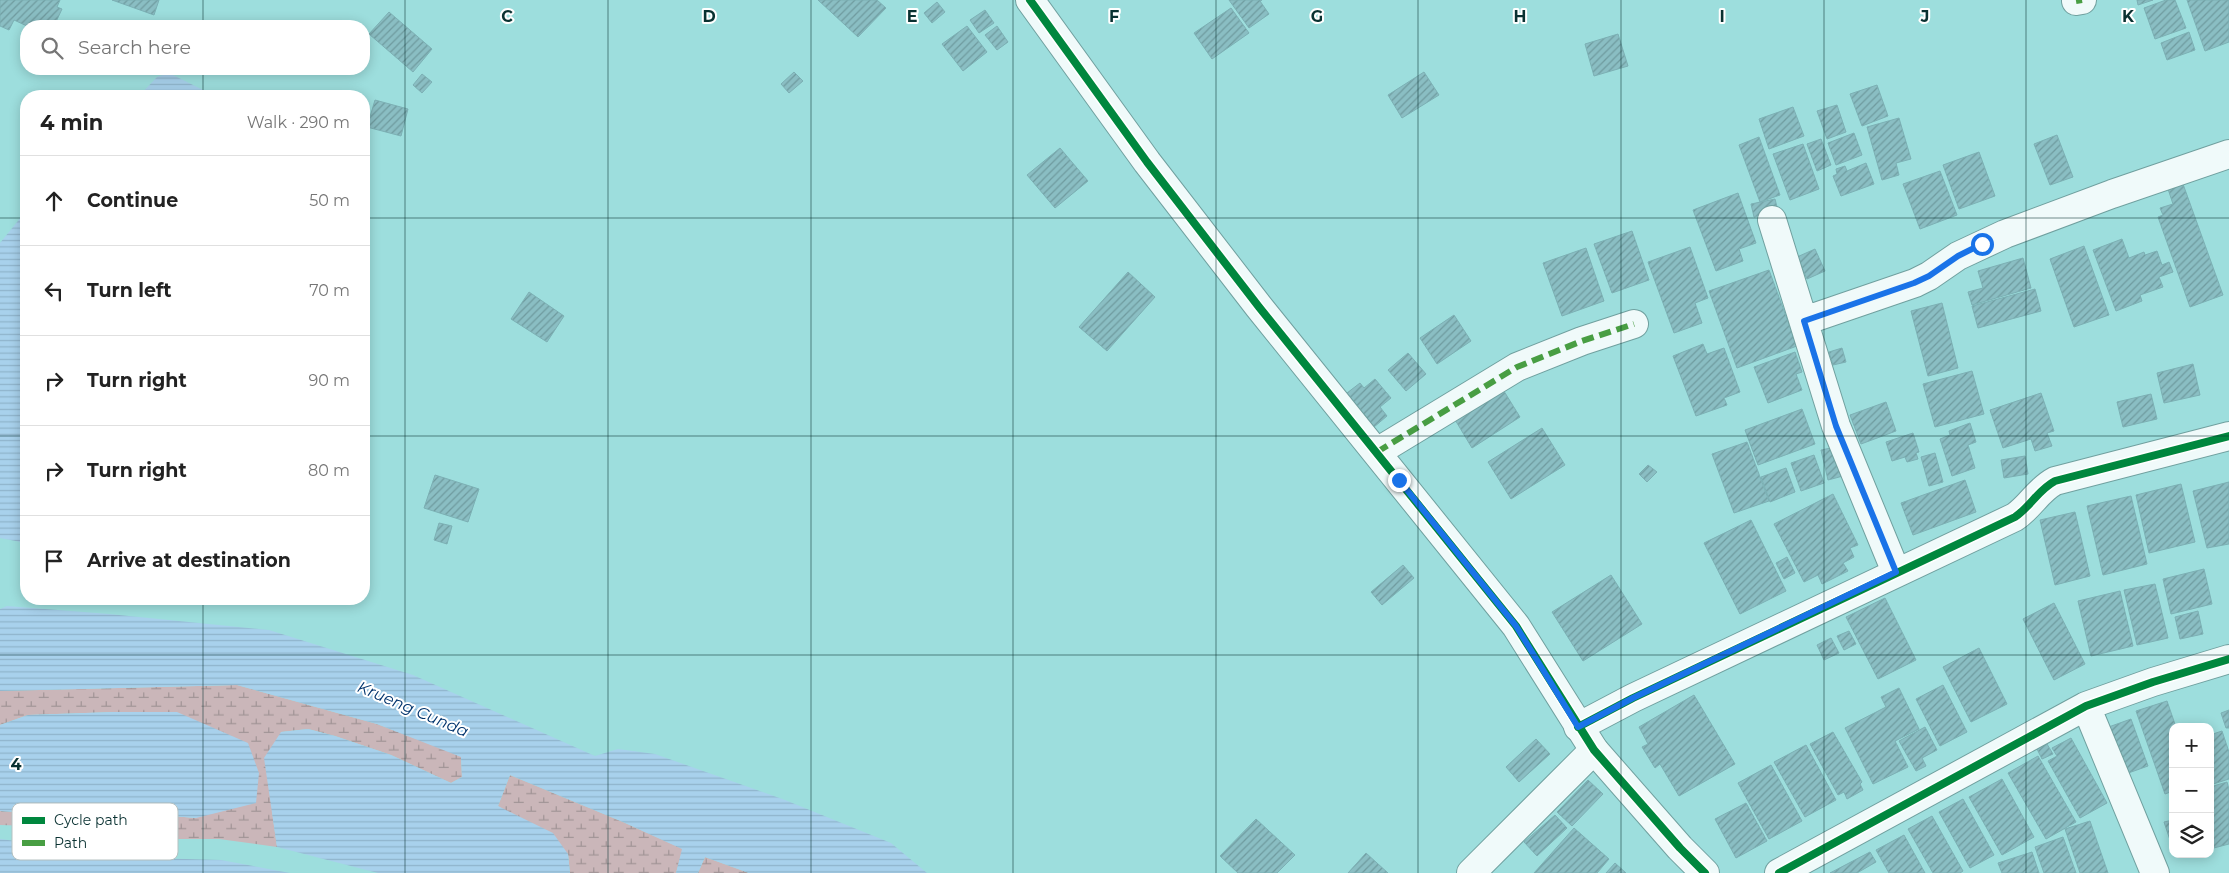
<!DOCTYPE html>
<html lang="en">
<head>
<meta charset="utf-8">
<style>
	body { margin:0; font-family:Montserrat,sans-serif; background:#f6f6f6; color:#222 }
	.controls { position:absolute; right:15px; bottom:15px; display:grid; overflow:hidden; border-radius:10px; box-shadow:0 2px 12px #0003 }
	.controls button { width:45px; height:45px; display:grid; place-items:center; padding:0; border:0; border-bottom:1px solid #e0e0e0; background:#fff; color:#222; font:25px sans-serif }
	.stop { position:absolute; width:15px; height:15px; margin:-11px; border:4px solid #1a73e8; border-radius:50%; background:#fff }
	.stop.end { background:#1a73e8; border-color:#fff; box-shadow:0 1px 5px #0008 }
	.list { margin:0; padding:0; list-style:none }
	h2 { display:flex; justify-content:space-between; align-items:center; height:65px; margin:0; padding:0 20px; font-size:21px }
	h2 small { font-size:16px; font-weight:400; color:#767676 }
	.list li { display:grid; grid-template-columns:32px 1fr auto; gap:15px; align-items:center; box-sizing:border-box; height:90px; padding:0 20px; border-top:1px solid #e0e0e0 }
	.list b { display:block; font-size:19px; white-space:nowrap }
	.list em { font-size:16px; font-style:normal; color:#767676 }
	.icon { flex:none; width:28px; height:28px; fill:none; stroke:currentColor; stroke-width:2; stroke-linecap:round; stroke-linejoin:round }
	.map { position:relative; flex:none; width:2229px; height:873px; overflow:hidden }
	.search { position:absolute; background:#fff; box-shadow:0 2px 12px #0003; left:20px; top:20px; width:350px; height:55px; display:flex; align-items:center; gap:12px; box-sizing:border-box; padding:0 18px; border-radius:20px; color:#767676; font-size:19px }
	.panel { position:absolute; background:#fff; box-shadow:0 2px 12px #0003; left:20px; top:90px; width:350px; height:515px; border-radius:20px }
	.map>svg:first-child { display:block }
</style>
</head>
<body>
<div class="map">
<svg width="2229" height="873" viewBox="0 0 2229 873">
	<defs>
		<pattern id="wetland-marsh" width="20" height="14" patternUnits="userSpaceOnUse" patternTransform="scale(1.25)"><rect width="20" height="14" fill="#cab6b9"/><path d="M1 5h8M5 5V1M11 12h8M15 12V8" fill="none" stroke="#a29597"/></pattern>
		<pattern id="water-rules" width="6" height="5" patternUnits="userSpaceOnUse" patternTransform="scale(1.25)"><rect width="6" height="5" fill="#a8d1ec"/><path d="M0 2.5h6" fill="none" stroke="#8fb4cb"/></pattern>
		<pattern id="building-hatch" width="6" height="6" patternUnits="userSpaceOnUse" patternTransform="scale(1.25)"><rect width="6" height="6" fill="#8abec3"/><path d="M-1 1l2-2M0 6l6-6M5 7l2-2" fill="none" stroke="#6f9b9f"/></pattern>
	</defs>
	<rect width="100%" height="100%" fill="#9ddedd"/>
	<path fill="url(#wetland-marsh)" d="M237 685 377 724 461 756 462 777 451 783 391 755 335 736 308 729 281 732 272 811 277 847 219 839H138L32 826 0 825V811L31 813 124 812 196 818 114 712 28 715 0 725V691Z
		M510 775 623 822 683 849 676 873H570L568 854 498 806Z
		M705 857 749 873H698Z"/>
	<path fill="url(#water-rules)" d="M169 73 215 96H139L157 77Z
		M26 211V543L0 538V243Z
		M7 606 109 614 269 630 413 675 595 756 618 749 655 754 785 800 891 843 927 873H749L705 857 698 873H676L682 849 623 822 510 775 498 806 553 833 568 854 570 873H378L277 847 264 758 281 732 308 729 335 736 391 755 451 783 462 777 461 757 377 724 237 685 0 691V609Z
		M114 712H177L248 743 259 773 256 803 196 818 124 812 31 813 0 811V725L28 715Z
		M0 839 151 858 221 860 290 873H0Z"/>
	<path fill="url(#building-hatch)" stroke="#7cb0b4" d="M0 0H60L57 7 62 9 54 26H27L14 20 9 30 0 26Z
		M112 0H159L154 15Z
		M818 0H877L886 8 858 37Z
		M1229 0H1262L1260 1 1269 14 1249 28Z
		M2137 0H2153L2138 5Z
		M2166 0H2175L2186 28 2155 39 2144 8Z
		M2187 0H2229V42L2205 51Z
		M937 2 945 12 932 23 924 13Z
		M1231 8 1249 33 1212 59 1194 33Z
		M985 10 994 23 979 33 970 20Z
		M389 12 432 49 413 72 369 34Z
		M967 26 987 52 963 71 942 44Z
		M997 26 1008 42 997 50 985 35Z
		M2189 32 2195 50 2167 60 2161 43Z
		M1618 34 1628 66 1594 76 1585 44Z
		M794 72 803 81 789 93 781 84Z
		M1424 72 1439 95 1402 118 1388 95Z
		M422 74 432 82 422 93 413 85Z
		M1877 85 1888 116 1862 126 1850 94Z
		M375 100 408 109 401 136 367 127Z
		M1837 105 1846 132 1827 139 1817 111Z
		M1793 107 1804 136 1769 149 1759 119Z
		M1899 118 1911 159 1896 163 1899 175 1882 180 1867 127Z
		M1854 133 1862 155 1836 165 1828 143Z
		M2057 135 2073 177 2050 185 2034 144Z
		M1759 137 1780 195 1760 202 1739 145Z
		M1821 139 1831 165 1817 171 1807 144Z
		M1803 144 1819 189 1790 200 1773 154Z
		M1060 148 1088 181 1055 208 1027 175Z
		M1979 152 1995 196 1959 209 1943 165Z
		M1866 163 1874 184 1841 196 1833 176 1837 174 1836 169 1845 166 1847 171Z
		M1940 171 1957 215 1920 229 1903 184Z
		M2183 184 2223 295 2190 307 2158 217 2163 215 2160 208 2173 204 2168 189Z
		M1738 193 1756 243 1739 249 1743 261 1716 271 1693 210Z
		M1775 199 1778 211 1754 217 1751 204Z
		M1632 231 1649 280 1612 293 1594 244Z
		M2122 239 2129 258 2144 252 2145 255 2157 251 2162 265 2169 262 2173 272 2159 277 2163 287 2140 295 2142 301 2116 311 2093 250Z
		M2084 246 2109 315 2074 327 2050 259Z
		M1690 247 1708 298 1695 303 1702 323 1674 333 1648 262Z
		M1586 248 1604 301 1562 316 1543 263Z
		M1815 249 1825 271 1807 279 1797 257Z
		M2023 258 2031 288 1972 305 1968 292 1983 288 1978 271Z
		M1769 270 1797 346 1737 368 1709 291Z
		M1128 272 1155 297 1107 351 1079 327Z
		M2035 289 2041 311 1978 328 1972 306Z
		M529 292 564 316 547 342 511 319Z
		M1942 303 1958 368 1928 376 1911 311Z
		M1454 315 1471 341 1437 364 1420 338Z
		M1703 344 1707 354 1724 348 1740 392 1724 398 1727 405 1696 416 1673 356Z
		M1842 348 1846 362 1833 365 1829 352Z
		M1795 352 1802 372 1796 374 1802 390 1768 403 1754 367Z
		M1408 353 1426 374 1406 391 1388 370Z
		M2193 364 2200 395 2164 403 2157 373Z
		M1972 371 1984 414 1935 427 1923 384Z
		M1375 379 1391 398 1380 407 1387 416 1374 427 1347 393 1360 383 1364 388Z
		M1502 388 1520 417 1472 448 1454 418Z
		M2041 393 2054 431 2047 433 2052 446 2035 451 2031 439 2003 448 1990 410Z
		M2151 394 2157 419 2123 427 2117 402Z
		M1886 402 1896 431 1861 444 1850 415Z
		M1802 409 1815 444 1758 465 1745 430Z
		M1970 423 1976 442 1968 445 1975 468 1952 476 1940 439 1950 435 1949 431Z
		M1542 428 1565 465 1511 499 1488 462Z
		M1913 433 1919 452 1916 453 1918 459 1907 462 1905 457 1892 461 1886 442Z
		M1747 442 1769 501 1734 513 1712 454Z
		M1836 447 1843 476 1828 480 1821 450Z
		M1935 453 1943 482 1929 486 1921 457Z
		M1814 455 1824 483 1801 491 1791 463Z
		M2025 456 2028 474 2004 478 2001 460Z
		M1648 465 1657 472 1647 482 1639 474Z
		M1786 468 1795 492 1770 502 1761 477Z
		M435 475 479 489 468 522 424 508Z
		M1965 480 1976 512 1913 535 1901 503Z
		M2229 482V544L2207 548 2193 491Z
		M2181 484 2195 542 2149 553 2136 495Z
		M1833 494 1858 545 1850 548 1854 557 1843 563 1848 571 1822 584 1818 575 1804 582 1774 524Z
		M2131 496 2147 564 2103 575 2087 506Z
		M2075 512 2090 576 2055 585 2040 520Z
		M1751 520 1786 591 1740 614 1704 543Z
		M439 523 452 526 447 544 434 540Z
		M1787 557 1795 573 1784 579 1776 563Z
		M1403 565 1414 578 1382 605 1371 592Z
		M2204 569 2212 604 2171 614 2163 579Z
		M1611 575 1642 624 1583 661 1552 612Z
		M2155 584 2168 638 2137 645 2124 590Z
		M2120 591 2133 646 2091 656 2078 601Z
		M1885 598 1916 660 1878 679 1846 617Z
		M2054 603 2085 664 2054 680 2023 619Z
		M2198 611 2203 634 2180 639 2175 617Z
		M1849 631 1856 644 1844 650 1837 636Z
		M1831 638 1839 653 1824 660 1817 645Z
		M1979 648 2007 704 1971 722 1943 667Z
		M1943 685 1967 732 1940 746 1916 699Z
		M1899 688 1919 729 1895 741 1908 767 1873 784 1845 728 1886 707 1881 697Z
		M1694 695 1735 764 1679 796 1660 764 1655 768 1642 747 1648 744 1639 727Z
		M2167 701 2176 727H2173V791L2165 794 2136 711Z
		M2229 710V728H2226L2221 713Z
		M2131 719 2148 766 2120 776 2103 729Z
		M1925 727 1937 750 1922 758 1926 766 1916 771 1899 741Z
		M2222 731 2229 752V779L2210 785V735Z
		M1833 732 1862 782 1860 784 1863 790 1847 799 1844 792 1838 795 1810 744Z
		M2071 738 2107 803 2080 818 2048 761 2057 756 2052 748Z
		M1536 739 1550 754 1519 782 1506 767Z
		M2044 739 2053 754 2042 759 2035 745Z
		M1806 745 1836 800 1805 817 1774 762Z
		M2038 756 2076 822 2046 839 2008 773Z
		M1771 765 1802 821 1769 839 1738 783Z
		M2002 779 2034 837 2002 855 1969 797Z
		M1588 780 1603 794 1572 826 1557 812Z
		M2227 782 2229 789V844L2210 849V787Z
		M1963 799 1994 855 1970 868 1939 812Z
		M1746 803 1767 841 1736 858 1715 819Z
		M1555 815 1567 828 1537 856 1524 842Z
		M1932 816 1963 871 1960 873H1933L1908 829Z
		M1256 819 1295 855 1277 873H1238L1220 856Z
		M2173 820V849L2164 822Z
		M2090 821 2108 873H2080L2065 829Z
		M1574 828 1609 859 1597 873H1534Z
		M1904 835 1925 873H1889L1876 850Z
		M2063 837 2076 873H2044L2035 847Z
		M1870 852 1876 862 1857 873H1830Z
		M2032 852 2039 873H2002L1998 863Z
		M1366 853 1388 873H1348Z
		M1615 863 1626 873H1606Z"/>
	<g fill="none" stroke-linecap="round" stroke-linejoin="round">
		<g stroke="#70a09f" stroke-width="30">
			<path id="street" d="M2076 1 2082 0
				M1772 220 1836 426 1896 572
				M1804 321 1915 283 1929 276 1958 256 2005 234 2112 194 2229 154
				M1377 452 1517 367 1582 341 1634 324
				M2086 706 2155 873
				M1578 727 1633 698 2015 517C2031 506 2038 490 2055 481L2229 436
				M1471 873 1594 750
				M1779 873 2086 706 2153 682 2229 659"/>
		</g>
		<g stroke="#70a09f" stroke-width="30">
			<path id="secondary" d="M1030 0 1147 162 1259 307 1516 626 1594 750 1680 848 1705 873"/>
		</g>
		<use href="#street" stroke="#f0fafa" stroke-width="28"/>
		<use href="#secondary" stroke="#f0fafa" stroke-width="28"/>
		<path stroke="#489e43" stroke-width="6" stroke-dasharray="12 6" stroke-linecap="butt" d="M2076 1 2082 0
			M1377 452 1517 367 1582 341 1634 324"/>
		<g stroke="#fff" stroke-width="11">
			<path id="cycleway" d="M1030 0 1147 162 1259 307 1516 626 1594 750 1680 848 1705 873
				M1578 727 1633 698 2015 517C2031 506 2038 490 2055 481L2229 436
				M1779 873 2086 706 2153 682 2229 659"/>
		</g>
		<use href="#cycleway" stroke="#00873e" stroke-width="8"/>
	</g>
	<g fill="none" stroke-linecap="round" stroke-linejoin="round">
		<path stroke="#1a73e8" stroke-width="6" d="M1399 480 1516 626 1578 727 1633 698 1896 572 1836 426 1804 321 1914 283 1929 276 1958 256 1982 244"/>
	</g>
	<path fill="none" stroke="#093131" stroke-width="1" stroke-opacity="0.55" d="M203 0V26M405 0V873M608 0V873M811 0V873M1013 0V873M1216 0V873M1418 0V873M1621 0V873M1824 0V873M2026 0V873M203 69V96M0 218H26M364 218H2229M0 436H26M364 436H2229M203 599V873M0 655H2229"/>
	<g text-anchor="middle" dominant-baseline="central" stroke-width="4" stroke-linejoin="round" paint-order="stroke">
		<g font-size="16" font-style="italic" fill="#00336c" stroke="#fff">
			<text transform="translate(413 709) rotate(23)">Krueng Cunda</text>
		</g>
	</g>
	<rect x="12" y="803" width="166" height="57" rx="8" fill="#fff" stroke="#b5c1c1" stroke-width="1"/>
	<rect x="22" y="817" width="23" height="7" fill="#00873e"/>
	<rect x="22" y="840" width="23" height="6" fill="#489e43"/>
	<g font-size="14" fill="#093131">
		<text x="54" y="825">Cycle path</text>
		<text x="54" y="848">Path</text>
	</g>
	<g font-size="16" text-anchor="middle" font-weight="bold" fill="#093131" stroke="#fff" stroke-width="4" stroke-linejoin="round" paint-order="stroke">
		<text x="507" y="22">C</text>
		<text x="709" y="22">D</text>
		<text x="912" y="22">E</text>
		<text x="1114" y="22">F</text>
		<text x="1317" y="22">G</text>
		<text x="1520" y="22">H</text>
		<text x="1722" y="22">I</text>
		<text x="1925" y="22">J</text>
		<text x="2128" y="22">K</text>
		<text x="16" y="770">4</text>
	</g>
</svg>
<div class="controls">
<button>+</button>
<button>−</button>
<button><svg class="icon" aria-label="layers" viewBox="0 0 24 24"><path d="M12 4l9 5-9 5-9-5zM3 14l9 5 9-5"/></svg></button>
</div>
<div class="stop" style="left:1982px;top:244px"></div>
<div class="stop end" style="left:1399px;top:480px"></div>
<div class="search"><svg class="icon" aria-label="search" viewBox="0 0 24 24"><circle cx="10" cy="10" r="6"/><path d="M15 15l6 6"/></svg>Search here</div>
<section class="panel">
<h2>4 min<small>Walk · 290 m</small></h2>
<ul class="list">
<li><svg class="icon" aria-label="ahead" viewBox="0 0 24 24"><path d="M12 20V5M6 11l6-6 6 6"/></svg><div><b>Continue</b></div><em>50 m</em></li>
<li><svg class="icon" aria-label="left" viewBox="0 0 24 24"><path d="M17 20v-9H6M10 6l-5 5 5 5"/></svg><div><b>Turn left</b></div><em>70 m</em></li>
<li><svg class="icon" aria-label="right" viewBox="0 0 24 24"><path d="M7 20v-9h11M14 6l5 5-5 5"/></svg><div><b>Turn right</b></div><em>90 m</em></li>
<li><svg class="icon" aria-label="right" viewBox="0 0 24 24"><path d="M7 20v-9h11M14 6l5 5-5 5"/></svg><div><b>Turn right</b></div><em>80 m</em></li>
<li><svg class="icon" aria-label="arrive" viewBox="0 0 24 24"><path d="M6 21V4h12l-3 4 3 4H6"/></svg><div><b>Arrive at destination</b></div></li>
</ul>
</section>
</div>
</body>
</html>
